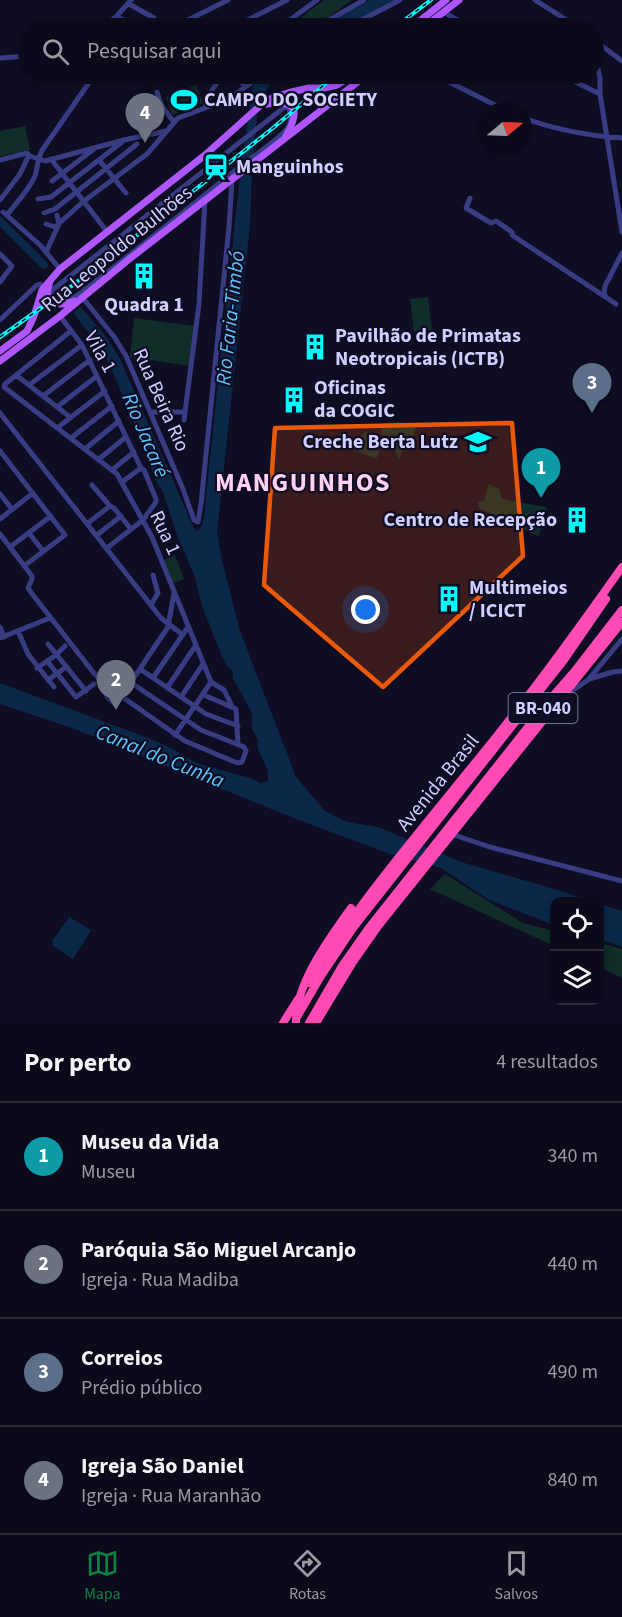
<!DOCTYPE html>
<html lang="pt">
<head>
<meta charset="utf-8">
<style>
	body { margin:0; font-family:"Source Sans 3",sans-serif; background:#191827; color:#f1f3f6 }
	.controls { position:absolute; right:18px; bottom:18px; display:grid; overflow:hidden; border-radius:12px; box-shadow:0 3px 9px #0003 }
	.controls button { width:54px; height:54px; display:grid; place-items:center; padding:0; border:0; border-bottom:2px solid #2b2b39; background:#0b0a1a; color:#f1f3f6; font:30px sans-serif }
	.compass { position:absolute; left:478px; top:102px; width:54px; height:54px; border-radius:50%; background:#0b0a1a; box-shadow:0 3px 9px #0003; rotate:71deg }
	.you { position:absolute; left:366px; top:610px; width:21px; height:21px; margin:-15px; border:4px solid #fff; border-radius:50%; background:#1a73e8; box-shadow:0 0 0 9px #1a73e833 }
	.badge { display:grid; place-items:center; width:39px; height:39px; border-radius:50%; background:#0b8043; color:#fff; font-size:20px; font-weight:700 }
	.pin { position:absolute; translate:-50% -50px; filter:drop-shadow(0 2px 3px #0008) }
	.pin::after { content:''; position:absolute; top:32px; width:21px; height:18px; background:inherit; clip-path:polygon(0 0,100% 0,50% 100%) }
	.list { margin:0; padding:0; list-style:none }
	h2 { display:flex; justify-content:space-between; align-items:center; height:78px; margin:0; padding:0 24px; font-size:26px }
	h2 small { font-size:20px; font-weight:400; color:#9a9aa2 }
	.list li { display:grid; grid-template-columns:39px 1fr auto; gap:18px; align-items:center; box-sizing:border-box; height:108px; padding:0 24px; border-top:2px solid #2b2b39 }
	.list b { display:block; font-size:22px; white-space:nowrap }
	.list p { margin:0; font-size:20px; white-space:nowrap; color:#9a9aa2 }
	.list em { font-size:20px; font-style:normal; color:#9a9aa2 }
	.icon { flex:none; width:33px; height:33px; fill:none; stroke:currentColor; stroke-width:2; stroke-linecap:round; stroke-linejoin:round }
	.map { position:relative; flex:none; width:622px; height:1023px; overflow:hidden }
	.search { position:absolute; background:#0b0a1a; box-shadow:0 3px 9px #0003; left:18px; right:18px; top:18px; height:66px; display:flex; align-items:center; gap:15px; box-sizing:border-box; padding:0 21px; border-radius:33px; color:#9a9aa2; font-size:22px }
	.sheet { height:510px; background:#0b0a1a }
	nav { display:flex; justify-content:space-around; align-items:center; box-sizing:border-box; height:84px; border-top:2px solid #2b2b39; background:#0b0a1a; font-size:16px; color:#9a9aa2 }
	nav a { display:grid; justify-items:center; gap:3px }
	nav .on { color:#0b8043 }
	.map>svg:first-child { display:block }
</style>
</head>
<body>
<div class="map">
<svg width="622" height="1023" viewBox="0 0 622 1023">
	<rect width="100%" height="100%" fill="#0f0d23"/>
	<path fill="#102d29" d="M324 0H352L313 28H287Z
		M196 85 203 103 172 115 166 97Z
		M25 126 30 150 0 156V131Z
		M428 297 432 330 414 332 410 299Z
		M134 318 195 326 191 366 130 357Z
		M398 422 417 425 413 436 409 435 399 460 389 436 381 435V428L383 423Z
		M365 432H368C373 438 377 446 379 453L376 459 354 450 353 443Z
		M488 484 500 489 501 497 502 499 546 507 547 509 539 535 538 536 479 508 478 502 484 501Z
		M175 555 184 579 173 583 164 560Z
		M445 874 523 923 554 931V946L430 889Z
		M600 943 622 949V978L600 967Z"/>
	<path fill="#0b2849" d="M370 0H395L341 28H319Z
		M264 74H283L270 84 258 106 252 170 250 224 217 532 222 561 240 631 296 777 325 811 347 822 378 827 461 862 544 886 592 901 554 902V925L489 900 441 868 390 854 296 819 72 728 0 704V683L148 738 173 749 189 759 202 765 247 777 261 783 268 780V771L257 747 258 740 252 728V713L233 678V671L228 667 222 656 202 606 195 577 177 535 163 492 156 481 137 428 129 413 118 384 107 360 98 349 92 337 73 313 81 307 108 339 120 359 192 524 196 531C202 530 203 521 204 515L239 184 252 90 256 80Z
		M600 904 622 911V947L600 939Z
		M69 917 91 930 73 959 53 946 52 941Z"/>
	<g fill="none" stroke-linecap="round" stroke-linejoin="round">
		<path stroke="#0b2849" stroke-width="8" d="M0 221 44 265"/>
		<path stroke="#373c83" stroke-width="5" d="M535 0 579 28
			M129 4 154 18
			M443 12 472 28
			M116 17 147 28
			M102 28 116 17 131 0
			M180 28 184 22 228 0
			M232 28 287 0
			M279 28 317 0
			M315 28 364 0
			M346 28 400 0
			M594 40 622 61
			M594 49 600 78V94L622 232
			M0 58 15 57 28 54
			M228 74 246 86
			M433 74 507 111
			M559 74 600 94
			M157 92C160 105 166 112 174 122
			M286 106C292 112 293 119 288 127 282 138 253 156 242 165 189 208 136 250 82 292 73 298 65 305 54 299L51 291Z
			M205 108C209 94 215 82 226 74
			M523 118C554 129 589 136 622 138
			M30 156 45 161 124 140 166 131
			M51 159 105 229
			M0 160 27 153 29 155 20 174 0 200
			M99 160 126 193
			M52 181 94 149
			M470 198 466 208 491 223 496 221 512 232V235L616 304
			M38 199 51 197 122 142
			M3 212 40 245 60 269
			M44 213 55 209 137 144
			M7 215C16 203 29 190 35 176 38 167 37 158 43 149L95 74
			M46 224 55 227 84 201 147 154 178 118 227 100 251 83 260 74
			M46 252 59 224 57 215
			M0 254 12 266 0 282
			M82 297 115 338 126 356 183 489 194 520 198 522
			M606 297 604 293 605 286 622 253
			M60 316 82 345 141 468 144 470 156 499V502L143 520 107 548
			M0 320 37 285 40 284 43 287
			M71 331 5 384 4 387 117 474 152 537 211 682 175 735
			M16 375 70 417
			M29 385 82 345
			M43 396 90 360
			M57 407 97 376
			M151 412H185
			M0 413 161 618 183 635
			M184 420 199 304 205 200
			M57 428 105 391
			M71 438 112 406
			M85 449 119 421
			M0 451 65 535 24 566
			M99 459 126 437
			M112 470 134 452
			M122 482 141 468
			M0 494 12 509
			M110 506 114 508 130 528V530
			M0 519 33 493
			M198 522 201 504 229 227 232 180
			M88 523 110 506 92 485
			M29 533 43 551
			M0 534 32 576V579L28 588 33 595 93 672 102 682 107 697 115 704 117 703 168 627 174 593
			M97 535 121 516
			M10 547 51 516
			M151 605 158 593 153 575
			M0 627 4 637
			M18 631 28 654 54 687
			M0 638 50 618
			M48 644 86 691
			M47 661 76 697 94 684
			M37 668 56 655 65 646
			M140 669 206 714 238 726
			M153 678 188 627
			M589 679 613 672 622 671
			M48 680 66 667
			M211 682 224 690 232 706
			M167 688 196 645
			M569 693 588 680 622 639
			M204 695 236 709 238 744
			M121 696 185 741 235 762 238 763 242 762 246 751 244 747 201 730 130 682
			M181 697 203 664
			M451 834 490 847 622 881"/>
		<path stroke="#af56ff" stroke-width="7" d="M411 28 446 0
			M423 28 459 0
			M267 104C298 100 300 111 286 136
			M50 281 47 293C53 306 62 306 74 301
			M0 351 27 331 34 316 42 290 60 269 205 155 262 104 274 97 291 92 309 88H324L337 85 355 74
			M0 361 60 316 128 260 368 74"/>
		<path stroke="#ff4ab3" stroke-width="8" d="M308 983C361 899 426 824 488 747 535 689 579 628 622 567
			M297 1017 321 976 353 928 564 660 606 599
			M283 1023 298 999
			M309 1023 342 966 368 929 547 703 574 672 622 610
			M316 1023 353 962 379 925 622 622"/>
		<g stroke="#00fafa" stroke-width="4">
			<path id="rail" d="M394 28 431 0
				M0 337 69 288 154 222 273 128 337 74"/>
		</g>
		<use href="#rail" stroke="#0f0d23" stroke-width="1.5" stroke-dasharray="4.5" stroke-linecap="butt"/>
		<path stroke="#ff4ab3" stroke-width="8" d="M296 1023C295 984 329 939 351 908"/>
	</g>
	<path fill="#e8590c" fill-opacity="0.2" stroke="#e8590c" stroke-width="4.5" stroke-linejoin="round" d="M512 423 523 556 383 687 264 585 275 428Z"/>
	<defs>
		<g id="stadium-bare" transform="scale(2.07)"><path d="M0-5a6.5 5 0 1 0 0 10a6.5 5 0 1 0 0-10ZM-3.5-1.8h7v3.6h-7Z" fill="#00fafa" stroke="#0f0d23" stroke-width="2.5" paint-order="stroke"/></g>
		<g id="station-bare" transform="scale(2.07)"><path d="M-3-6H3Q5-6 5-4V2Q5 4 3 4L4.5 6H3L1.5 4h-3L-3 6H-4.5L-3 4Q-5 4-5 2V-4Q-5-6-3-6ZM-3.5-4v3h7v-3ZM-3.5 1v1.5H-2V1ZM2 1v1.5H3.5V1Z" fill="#00fafa" stroke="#0f0d23" stroke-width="2.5" paint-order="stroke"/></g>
		<g id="building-bare" transform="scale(2.07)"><path d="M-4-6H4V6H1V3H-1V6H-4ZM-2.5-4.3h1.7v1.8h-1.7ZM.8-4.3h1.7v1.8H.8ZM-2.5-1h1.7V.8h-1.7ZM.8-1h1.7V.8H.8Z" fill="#00fafa" stroke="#0f0d23" stroke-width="2.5" paint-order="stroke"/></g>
		<g id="school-bare" transform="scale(2.07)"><path d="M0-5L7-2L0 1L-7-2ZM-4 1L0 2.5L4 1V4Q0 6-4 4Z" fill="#00fafa" stroke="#0f0d23" stroke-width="2.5" paint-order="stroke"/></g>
	</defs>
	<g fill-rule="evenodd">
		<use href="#stadium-bare" x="184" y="100"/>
		<use href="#station-bare" x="216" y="167"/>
		<use href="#building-bare" x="144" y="276"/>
		<use href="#building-bare" x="315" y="347"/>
		<use href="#building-bare" x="294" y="400"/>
		<use href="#school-bare" x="478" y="442"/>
		<use href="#building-bare" x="577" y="520"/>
		<use href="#building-bare" x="449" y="599"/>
	</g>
	<g text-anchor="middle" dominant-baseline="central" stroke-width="4.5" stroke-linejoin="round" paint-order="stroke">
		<rect fill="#0f0d23" stroke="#9695bd" stroke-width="1.5" x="508.5" y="693" width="69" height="30" rx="4.5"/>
		<g font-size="18" font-weight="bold" fill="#d0cfff">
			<text x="543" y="708">BR-040</text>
		</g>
		<g font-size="20" font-weight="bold" fill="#d0cfff" stroke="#0f0d23" text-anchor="start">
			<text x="204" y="100">CAMPO DO SOCIETY</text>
			<text x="236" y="167">Manguinhos</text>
			<text x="144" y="305" text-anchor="middle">Quadra 1</text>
			<text x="335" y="336">Pavilhão de Primatas<tspan x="335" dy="23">Neotropicais (ICTB)</tspan></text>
			<text x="314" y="388">Oficinas<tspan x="314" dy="23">da COGIC</tspan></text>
			<text x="458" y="442" text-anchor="end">Creche Berta Lutz</text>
			<text x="557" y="520" text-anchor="end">Centro de Recepção</text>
			<text x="469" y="588">Multimeios<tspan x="469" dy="23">/ ICICT</tspan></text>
		</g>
		<g font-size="20" fill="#d0cfff" stroke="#0f0d23">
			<text transform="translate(117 249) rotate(-39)">Rua Leopoldo Bulhões</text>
			<text transform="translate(100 352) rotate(61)">Vila 1</text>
			<text transform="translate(161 400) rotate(66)">Rua Beira Rio</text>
			<text transform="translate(165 533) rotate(65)">Rua 1</text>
			<text transform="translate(438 783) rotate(-51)">Avenida Brasil</text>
		</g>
		<g font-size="21" font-style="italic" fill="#5dc4ff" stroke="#0f0d23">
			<text transform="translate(230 318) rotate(-84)">Rio Faria-Timbó</text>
			<text transform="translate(146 435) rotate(67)">Rio Jacaré</text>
			<text transform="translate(160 756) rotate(22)">Canal do Cunha</text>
		</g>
		<g font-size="26" font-weight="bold" letter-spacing="1.5" fill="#ffd1f3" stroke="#0f0d23">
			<text x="303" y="482">MANGUINHOS</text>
		</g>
	</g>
</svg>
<div class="controls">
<button><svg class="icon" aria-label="locate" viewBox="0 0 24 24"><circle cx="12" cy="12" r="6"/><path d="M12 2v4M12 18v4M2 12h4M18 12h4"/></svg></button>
<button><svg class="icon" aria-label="layers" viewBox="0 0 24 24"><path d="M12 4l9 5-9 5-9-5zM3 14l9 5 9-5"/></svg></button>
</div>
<svg class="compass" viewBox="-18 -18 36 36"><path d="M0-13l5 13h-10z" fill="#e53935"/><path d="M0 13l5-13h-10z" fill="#9a9aa2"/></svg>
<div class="you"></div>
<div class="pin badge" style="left:541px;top:498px;background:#0f9aa8">1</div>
<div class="pin badge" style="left:116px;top:710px;background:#6b7280">2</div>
<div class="pin badge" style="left:592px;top:413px;background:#5c6f8a">3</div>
<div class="pin badge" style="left:145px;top:143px;background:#6b7280">4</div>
<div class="search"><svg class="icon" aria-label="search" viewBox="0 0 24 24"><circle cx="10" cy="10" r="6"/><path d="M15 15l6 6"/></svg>Pesquisar aqui</div>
</div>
<section class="sheet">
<h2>Por perto<small>4 resultados</small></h2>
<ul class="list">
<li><span class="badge" style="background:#0f9aa8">1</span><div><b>Museu da Vida</b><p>Museu</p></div><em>340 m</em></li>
<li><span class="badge" style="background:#6b7280">2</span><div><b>Paróquia São Miguel Arcanjo</b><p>Igreja · Rua Madiba</p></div><em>440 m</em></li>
<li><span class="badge" style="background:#5c6f8a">3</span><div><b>Correios</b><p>Prédio público</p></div><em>490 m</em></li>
<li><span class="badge" style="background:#6b7280">4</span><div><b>Igreja São Daniel</b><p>Igreja · Rua Maranhão</p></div><em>840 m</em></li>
</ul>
</section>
<nav>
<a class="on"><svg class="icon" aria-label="map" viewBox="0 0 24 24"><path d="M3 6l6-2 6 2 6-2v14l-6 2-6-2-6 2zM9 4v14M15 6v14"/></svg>Mapa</a>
<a><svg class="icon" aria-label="directions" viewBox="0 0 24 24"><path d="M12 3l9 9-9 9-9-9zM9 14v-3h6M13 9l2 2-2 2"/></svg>Rotas</a>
<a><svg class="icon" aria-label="saved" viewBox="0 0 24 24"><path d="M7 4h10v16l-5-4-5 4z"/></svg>Salvos</a>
</nav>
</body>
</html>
